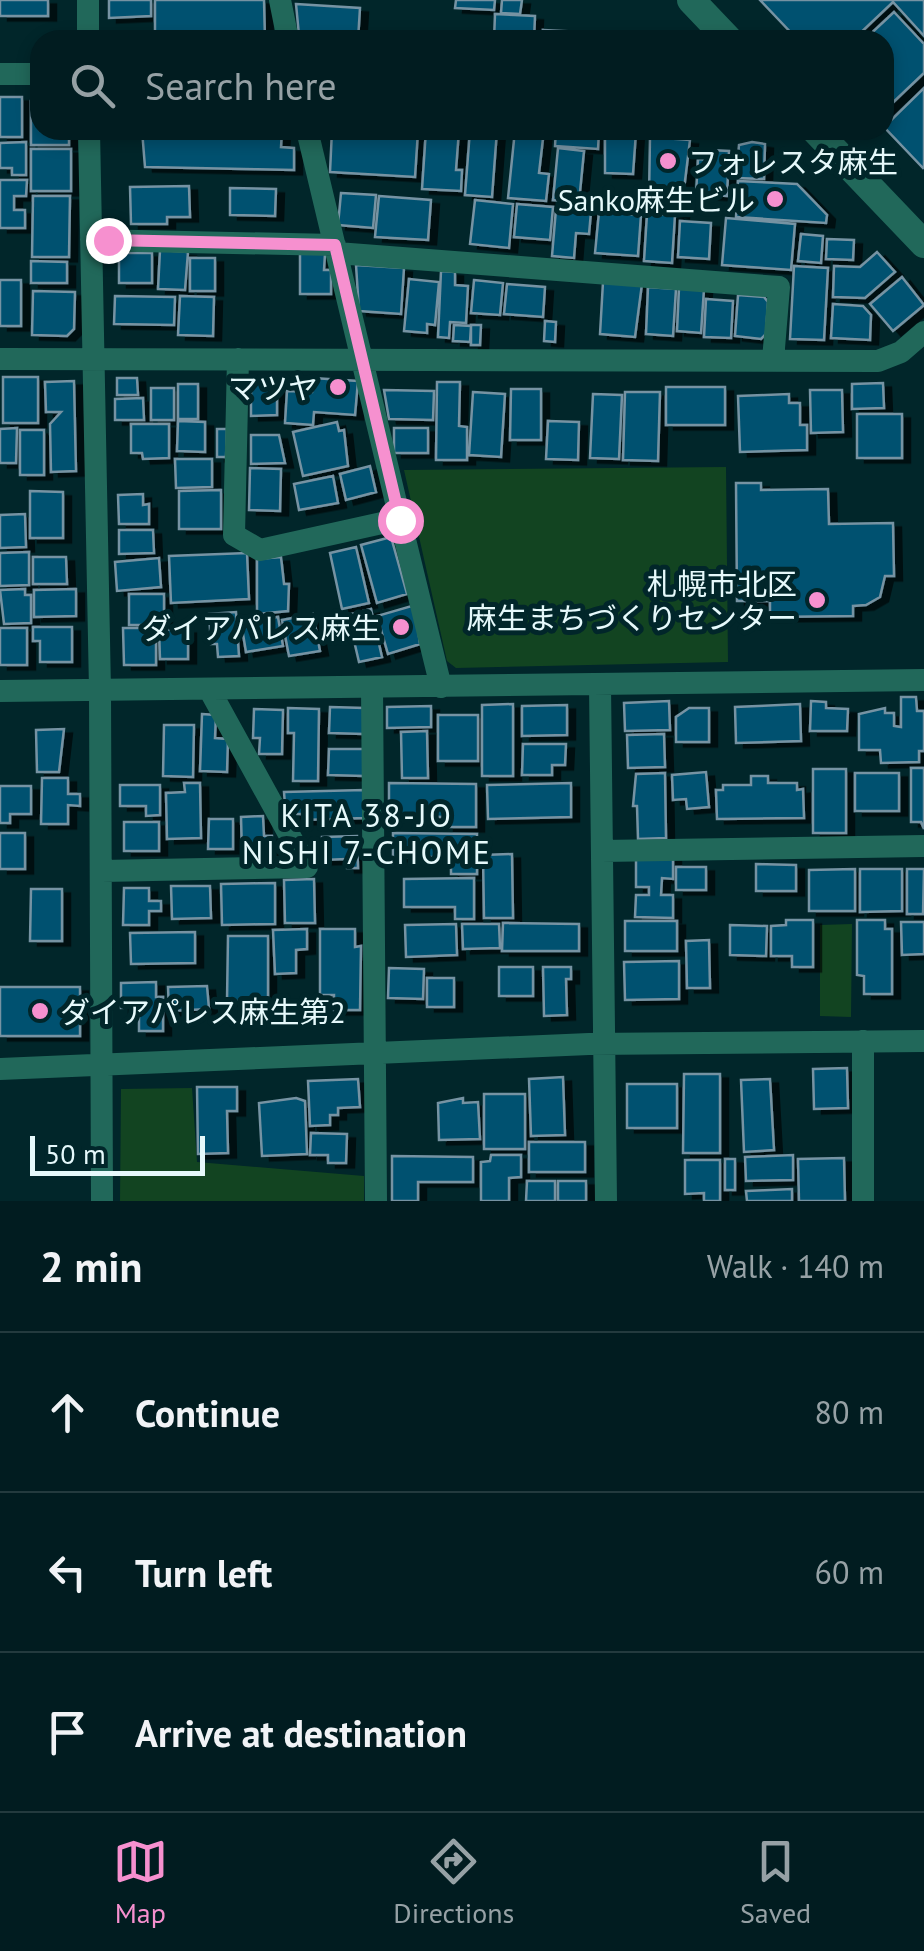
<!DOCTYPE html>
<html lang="en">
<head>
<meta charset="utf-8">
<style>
	body { margin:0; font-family:"PT Sans","Noto Sans JP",sans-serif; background:#0f292d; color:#f1f3f6 }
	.scale { position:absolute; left:30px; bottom:25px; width:175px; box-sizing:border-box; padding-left:10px; border:5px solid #e6f9fb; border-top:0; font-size:28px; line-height:35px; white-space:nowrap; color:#e6f9fb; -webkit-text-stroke:8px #01262a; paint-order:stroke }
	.stop { position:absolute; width:30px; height:30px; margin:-22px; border:8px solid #f690cf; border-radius:50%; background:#fff }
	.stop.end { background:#f690cf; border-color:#fff; box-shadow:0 2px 10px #0008 }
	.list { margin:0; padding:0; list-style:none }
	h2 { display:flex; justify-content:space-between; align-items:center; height:130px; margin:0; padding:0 40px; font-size:42px }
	h2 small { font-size:32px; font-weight:400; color:#96a1a5 }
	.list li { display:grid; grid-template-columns:65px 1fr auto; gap:30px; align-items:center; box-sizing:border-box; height:160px; padding:0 40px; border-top:2px solid #233a3e }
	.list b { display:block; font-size:38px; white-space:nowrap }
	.list em { font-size:32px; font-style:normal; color:#96a1a5 }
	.icon { flex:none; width:55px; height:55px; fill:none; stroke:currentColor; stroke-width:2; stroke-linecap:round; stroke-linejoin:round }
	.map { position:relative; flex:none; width:924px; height:1201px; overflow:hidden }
	.search { position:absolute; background:#011c20; box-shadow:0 5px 15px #0003; left:30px; right:30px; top:30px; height:110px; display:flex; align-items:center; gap:25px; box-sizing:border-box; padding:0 35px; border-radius:30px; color:#96a1a5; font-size:38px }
	.sheet { height:610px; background:#011c20 }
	nav { display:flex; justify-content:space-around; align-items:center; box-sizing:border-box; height:140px; border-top:2px solid #233a3e; background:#011c20; font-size:28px; color:#96a1a5 }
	nav a { display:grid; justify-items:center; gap:5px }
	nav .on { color:#f690cf }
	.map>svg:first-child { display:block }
</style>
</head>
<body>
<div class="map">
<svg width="924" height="1201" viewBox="0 0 924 1201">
	<defs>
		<filter id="shadow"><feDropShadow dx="8" dy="4.5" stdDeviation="0" flood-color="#0009"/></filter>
	</defs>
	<rect width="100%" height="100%" fill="#01262a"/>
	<path fill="#124421" d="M726 467 728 662 456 668 447 661 404 470Z
		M852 924 851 1017 820 1016V925Z
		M192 1088 197 1162 364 1176V1201H120L121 1089Z"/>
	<path fill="#01516f" stroke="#7693a3" stroke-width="2.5" filter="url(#shadow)" d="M0 0H48V16H0Z
		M109 0H151V16L109 18Z
		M155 0H264L265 40H155Z
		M456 0H495L494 10 455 8Z
		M502 0H522L520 14 501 13Z
		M760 0H924V36L893 2 853 40H798Z
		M296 4 360 8 358 40H314V36L299 35Z
		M894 12 924 44V73L884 111V40H864Z
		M495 14 535 16 534 40H494Z
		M543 30 582 32V40H543Z
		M924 88V167L923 168 884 127Z
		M0 97H22V137H0Z
		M31 101H40V130H69V145H31Z
		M142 130H219V134L244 135V130H282L281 147 294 148V170L145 167Z
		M332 130 418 131 415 177 330 172Z
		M426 130H459L456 170H462L461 191 422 189Z
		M470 130H497L492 197 465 195Z
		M515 130H544L539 173 549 174 546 201 508 198Z
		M556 130 599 131 598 149 555 146Z
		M605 130 636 132 633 174 605 173Z
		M650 137 690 140 681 214 659 208 649 197Z
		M26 142V175H12V168H0V143Z
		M752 142 765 144 764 179 736 178 739 145Z
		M558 148 584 151 579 202 553 200Z
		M31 149H71V191H31Z
		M710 150 729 151 727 196 696 194 698 159 709 160Z
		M0 180H27L26 196H14V210H25V228H0Z
		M738 181 797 184 827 215 826 223 736 217Z
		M189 186 190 217H167V224H131L130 187Z
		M230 188 276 189 275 216 230 215Z
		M341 193 376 195 373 228 338 225Z
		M33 196H70L69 257H32Z
		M379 196 431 200 428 240 375 237Z
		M475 200 513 204 509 248 470 244Z
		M517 204 553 207 550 240 514 237Z
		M556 209 591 212 589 234 576 233 574 258 552 256Z
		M599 212 641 215 638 256 595 253Z
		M647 214 675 215 672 263 644 261Z
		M726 218 795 224 791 270 722 265Z
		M680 221 711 223 709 259 678 257Z
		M801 234 823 236 821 263 798 261Z
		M827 239 854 240 853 260 826 259Z
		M300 248 325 254 324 270H331V294H300Z
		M160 250 188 252 185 290 158 289Z
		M877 252 895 272 865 298 833 297 834 266 860 267Z
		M119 253H152V283H119Z
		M190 258H215V291H190Z
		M31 261 67 262V283H31Z
		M356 265 404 268 401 314 359 311Z
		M794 266 828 268 824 340 790 339Z
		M441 271 455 272V285L468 286 466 323 450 322 449 338 438 337Z
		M902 277 924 305 893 331 870 304Z
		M409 279 439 282 435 325 427 324V333L404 331Z
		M0 280H21V326H0Z
		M474 280 503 283 500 315 471 313Z
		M603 282 642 284 635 337 600 334Z
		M507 284 545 287 543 317 504 314Z
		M648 287 676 289 673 336 646 334Z
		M679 288 704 289 701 333 677 331Z
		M33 291 75 292 74 329 67 336 32 335Z
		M738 295 764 297 768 302 766 334 761 339 735 336Z
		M115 296 175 297 174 325 114 324Z
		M180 296 214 297 213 336 178 335Z
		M706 299 733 301 731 338 704 337Z
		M833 304 863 306 871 315 870 340 831 338Z
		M545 321 556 322 555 342 544 341Z
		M454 325 471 326 470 342 453 341Z
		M471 325H481L480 345H471Z
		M3 377H38V423H3Z
		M117 378H137L138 395H117Z
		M313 378 358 381 355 415 314 412 313 425 285 423 287 391 312 392Z
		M74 381 76 471 51 472 50 424 61 412H46L45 382Z
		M251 381H277V415L251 416Z
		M437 382H460L459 426 467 427V460H436Z
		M883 383 884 408 852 409V384Z
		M178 384H198V419H178Z
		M666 387H725V425H666Z
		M151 388H174V420H151Z
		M511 389H541V440H510Z
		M384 390 434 391 433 420 389 419Z
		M810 390H842L843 432 811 433Z
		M473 392 505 394 501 457 469 455Z
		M625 392H660L658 461 623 460Z
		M593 394 622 395 619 459 590 458Z
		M789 394V403H800V425H807V450L740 452 738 396Z
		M143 398 144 420H115V399Z
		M857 414H902V458H857Z
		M178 421 205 422V452L177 451Z
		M548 421 579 422 578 460 546 459Z
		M337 422 339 431 344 430 348 466 303 476 293 432Z
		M131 424H169V458L143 459 142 453H131Z
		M17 428 16 463H0V429Z
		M394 428H428V453H394Z
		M217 429H227L226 457H217Z
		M20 430H44V475H20Z
		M251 435H279L285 463 251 464Z
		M175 459H212V487L176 488Z
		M370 466 376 492 346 500 340 474Z
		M250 468 281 469 280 511 249 510Z
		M333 476 338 503 299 510 294 484Z
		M736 483H761V490L828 489 829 524 893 523 894 576H885L880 597 866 605 853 606V616L770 617V601H737Z
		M221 490V529H179V491Z
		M30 491 63 492V538H30Z
		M143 494V505L149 504V524H119L118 495Z
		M25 514 26 547 0 548V515Z
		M119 530H153L154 553 119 554Z
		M391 537 407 594 377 603 361 545Z
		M356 547 369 603 342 609 330 553Z
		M29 552V585L0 586V553Z
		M247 553 249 599 171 603 169 556Z
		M33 557H66L67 584H33Z
		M281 557 284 584H289L288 611 257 614V559Z
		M159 558 161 587 117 591 115 562Z
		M25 589V595H31V623L4 624 0 590Z
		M76 589V616L34 617V590Z
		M129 594H164V625H129Z
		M415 605 420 644 388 654 377 616Z
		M371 609 382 657 359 662 348 615Z
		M236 612 239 656 218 657 217 644H211L209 614Z
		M313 614 320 651 289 656 282 620Z
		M278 617 283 646 246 652 241 622Z
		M33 627H72V662H40V641H33Z
		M0 628H27V665H0Z
		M123 628H156V665H124Z
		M188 629V659H160L159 630Z
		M901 697H916L917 711H924V751H919V762L881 763 880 750H859V714L885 708V713H894V726L901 727Z
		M669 701 670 730 625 731 624 703Z
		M811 701 826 702V708L848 709 847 731H810Z
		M513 704V776H482V705Z
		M800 704 801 741 736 743 735 707Z
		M567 705V735L522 736V706Z
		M431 706V727L387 728V707Z
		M330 707 365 708 364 734 329 733Z
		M288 708 319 709 318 781H293L294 733H288Z
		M689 708H709V742H676V717Z
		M254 709 283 710 282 754H259L260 738H253Z
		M202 714 216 715 215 738 228 739 227 772 200 771Z
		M438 715H478V761H438Z
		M164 725H194L193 777 163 776Z
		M64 729 59 772H37L36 730Z
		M427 731 428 778H402L401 732Z
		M664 734 665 767 628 768 627 735Z
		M523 744H566L565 765H552V775H522Z
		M329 749H365L364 776 328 775Z
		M911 768H924V829L921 822H911Z
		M813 769H846V833H813Z
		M706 772 709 807 687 809 686 799 673 800 672 775Z
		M665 773 666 838 638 839 637 806H633L636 774Z
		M855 773H899V811H855Z
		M751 776H768V783H797V790L803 789 804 818 717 819 716 790H723V785H751Z
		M42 778H68V794H80V806L68 805V824H41Z
		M184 783H200L201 838 167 839 166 793 185 792Z
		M389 783 476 784V827H446V817L389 816Z
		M571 783V817L488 819 487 785Z
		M120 785H160V815L146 816V806H120Z
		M0 786H31V814H10V823H0Z
		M364 790 365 818 303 820V814H293V805H285L284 792Z
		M263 816 264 836H272L273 853 242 854 241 817Z
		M209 819H233V849H208Z
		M124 822H159V851H124Z
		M0 833H25V869H0Z
		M393 833 477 834V874H451V857H393Z
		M357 836 358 868H347L346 859 323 860 322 837Z
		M512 854 513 918H484L483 855Z
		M636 856 673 857V879L662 878 661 895H673V918L635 917 636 895H649V887H636Z
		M756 864 796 865V891H756Z
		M676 867H706V890H676Z
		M855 869V911H809V870Z
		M860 869H902V911L860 912Z
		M907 869H924L923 914H907Z
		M474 878V919H455V907H404V879Z
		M314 879 315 923H285L284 880Z
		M275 883V924L222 925 221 884Z
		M171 886H210L211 918 172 919Z
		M124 888H149V901H161V911H149V925H123Z
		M31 889H62V941H30Z
		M786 920H813V967H792V956H771V926L786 925Z
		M857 920H885V929H892V994H864V976L857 975Z
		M625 921H677V951H625Z
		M901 922H924V954L902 955Z
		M503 923 579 924V951H502Z
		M456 924 457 955 406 957 405 925Z
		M462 924H499L500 948 463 949Z
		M730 925 767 926 766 956 730 955Z
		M307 929V949L296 950V973L275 974 273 930Z
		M320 929H355V947L361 946 360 1010H334V995H320Z
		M195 932V963L131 964 130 933Z
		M228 936H268V1001H227Z
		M709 940 710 988H687L686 941Z
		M679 961V999L625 1000 624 962Z
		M499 967H533V996H499Z
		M543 967H571V979H566L567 1015 544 1016Z
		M389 968 424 969 423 999 388 998Z
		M427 978H454V1007H427Z
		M156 982V997H163V1031H139V1007L121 1008V983Z
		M207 986 209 1009 169 1011 168 987Z
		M0 987H80V1036H0Z
		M847 1068 848 1108 814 1109 813 1069Z
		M684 1074H720V1153H683Z
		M563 1077 565 1135 531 1136 529 1079Z
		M358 1079 360 1107 338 1108V1115H330V1125L310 1126 308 1081Z
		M770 1079 774 1150 744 1152 741 1080Z
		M627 1084H677V1128H627Z
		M197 1087H237V1111H227L228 1153 198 1154Z
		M484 1094H525V1149H484Z
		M296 1098 305 1101 307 1154 262 1156 259 1103Z
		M463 1098V1103L478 1102 480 1139 439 1140 438 1103Z
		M311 1133 347 1134 346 1163H328V1155H310Z
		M529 1142H585V1172H529Z
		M491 1155H521V1177L509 1178V1201H481V1162L490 1161Z
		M793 1155V1180L746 1181 745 1157Z
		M392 1156 473 1157V1182H418V1201H392Z
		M844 1158 845 1201H799L798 1159Z
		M725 1159H735V1190H725Z
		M685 1160H720V1201H704V1193L685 1194Z
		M527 1181H555V1201H526Z
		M558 1181H586V1201H558Z
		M792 1189V1201H747L746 1191Z"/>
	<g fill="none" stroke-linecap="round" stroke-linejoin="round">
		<path stroke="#21685a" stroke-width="22" d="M88 0V40
			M280 0 288 40
			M0 74H40
			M89 130 100 690 102 1201
			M91 240 335 245
			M337 253 779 287 773 360
			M0 359 878 361 901 352 924 332
			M238 359 234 535 260 550 400 519 307 130
			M400 519 441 687
			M600 685 606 1201
			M372 687 376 1201
			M0 691 924 680
			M602 851 924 846
			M102 871 307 867 209 689
			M0 1069 589 1044 924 1041
			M863 1201V1041"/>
		<path stroke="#21685a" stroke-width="28" d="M691 0 729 40
			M815 130 924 244"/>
	</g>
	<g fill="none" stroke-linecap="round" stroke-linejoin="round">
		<path stroke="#f690cf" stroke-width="12" d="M108 240 335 245 400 520"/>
	</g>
	<g fill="#f690cf" stroke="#01262a" stroke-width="4">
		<circle cx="668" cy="161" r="10"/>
		<circle cx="775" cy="199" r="10"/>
		<circle cx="338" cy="387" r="10"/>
		<circle cx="817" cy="600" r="10"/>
		<circle cx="401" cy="627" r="10"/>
		<circle cx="40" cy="1011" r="10"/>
	</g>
	<g text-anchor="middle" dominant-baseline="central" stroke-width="10" stroke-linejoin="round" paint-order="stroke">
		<g font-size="30" fill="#e6f9fb" stroke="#01262a" text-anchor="end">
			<text x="688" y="161" text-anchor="start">フォレスタ麻生</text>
			<text x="755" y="199">Sanko麻生ビル</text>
			<text x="318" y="387">マツヤ</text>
			<text x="797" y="583">札幌市北区<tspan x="797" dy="34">麻生まちづくりセンター</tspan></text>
			<text x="381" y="627">ダイアパレス麻生</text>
			<text x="60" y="1011" text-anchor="start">ダイアパレス麻生第2</text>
		</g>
		<g font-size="32" letter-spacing="2.5" fill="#e6f9fb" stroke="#01262a">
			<text x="367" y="815">KITA 38-JO<tspan x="367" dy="37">NISHI 7-CHOME</tspan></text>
		</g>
	</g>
</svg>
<div class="scale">50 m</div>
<div class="stop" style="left:400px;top:520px"></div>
<div class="stop end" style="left:108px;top:240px"></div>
<div class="search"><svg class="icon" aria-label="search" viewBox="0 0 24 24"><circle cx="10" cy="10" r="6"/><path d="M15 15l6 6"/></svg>Search here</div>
</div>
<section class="sheet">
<h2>2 min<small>Walk · 140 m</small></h2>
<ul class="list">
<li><svg class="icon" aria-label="ahead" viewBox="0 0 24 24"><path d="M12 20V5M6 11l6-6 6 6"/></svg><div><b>Continue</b></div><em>80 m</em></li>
<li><svg class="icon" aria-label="left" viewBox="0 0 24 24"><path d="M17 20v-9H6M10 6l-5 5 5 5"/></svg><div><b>Turn left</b></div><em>60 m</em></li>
<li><svg class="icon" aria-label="arrive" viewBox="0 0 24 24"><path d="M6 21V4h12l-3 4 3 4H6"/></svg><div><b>Arrive at destination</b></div></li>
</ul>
</section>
<nav>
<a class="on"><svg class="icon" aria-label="map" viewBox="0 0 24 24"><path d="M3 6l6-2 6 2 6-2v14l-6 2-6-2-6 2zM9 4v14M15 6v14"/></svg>Map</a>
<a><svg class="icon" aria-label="directions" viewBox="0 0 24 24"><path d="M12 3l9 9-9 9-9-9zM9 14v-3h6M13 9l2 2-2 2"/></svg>Directions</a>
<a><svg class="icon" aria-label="saved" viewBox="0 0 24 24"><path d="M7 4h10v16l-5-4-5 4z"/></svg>Saved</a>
</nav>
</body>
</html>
